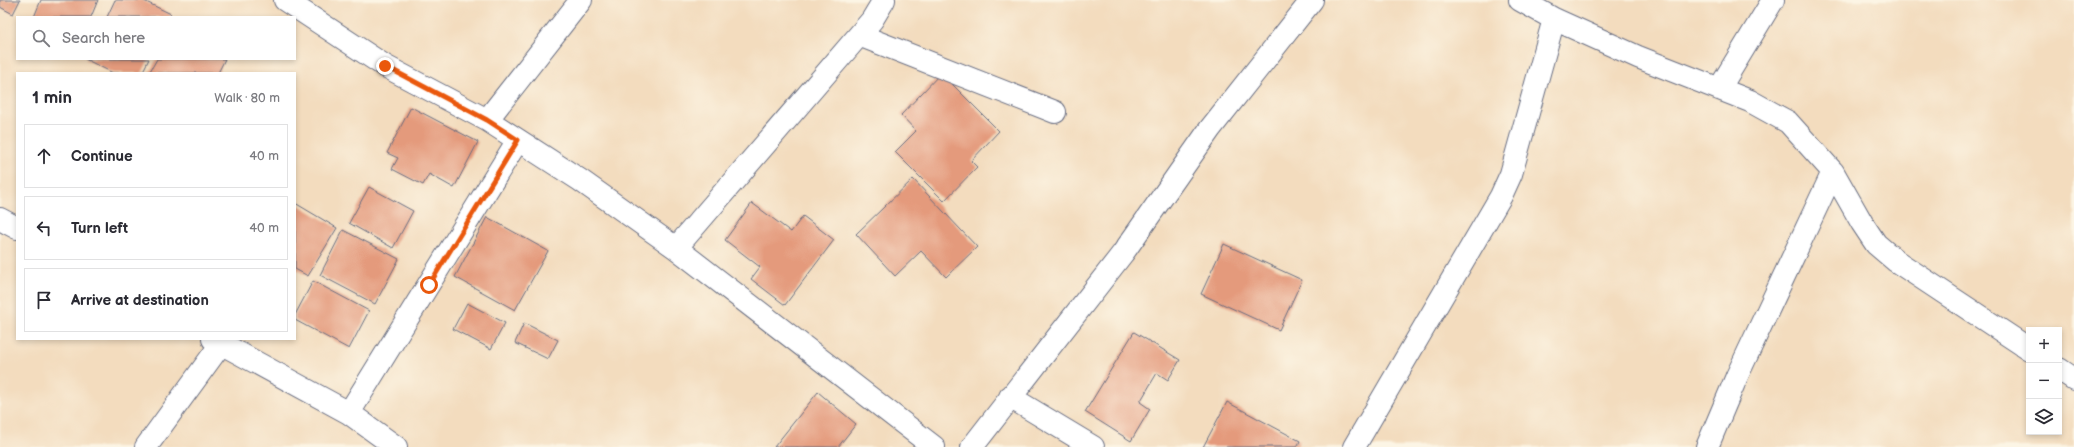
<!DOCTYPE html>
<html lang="en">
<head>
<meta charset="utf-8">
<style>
	body { margin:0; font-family:"Balsamiq Sans",sans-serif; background:#f7f7f7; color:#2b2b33 }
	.controls { position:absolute; right:12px; bottom:12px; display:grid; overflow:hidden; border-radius:0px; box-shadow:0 2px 6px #0003 }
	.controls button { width:36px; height:36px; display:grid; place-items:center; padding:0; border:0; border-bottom:1px solid #e1e1e2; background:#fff; color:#2b2b33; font:20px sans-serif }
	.stop { position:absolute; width:12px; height:12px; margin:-9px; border:3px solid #ea580c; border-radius:50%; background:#fff }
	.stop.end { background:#ea580c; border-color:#fff; box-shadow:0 1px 4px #0008 }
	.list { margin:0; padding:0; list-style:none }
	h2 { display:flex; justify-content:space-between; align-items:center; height:52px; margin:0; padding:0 16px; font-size:17px }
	h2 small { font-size:13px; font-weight:400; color:#7c7c81 }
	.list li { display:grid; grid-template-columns:26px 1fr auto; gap:12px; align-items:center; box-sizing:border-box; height:64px; margin:0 8px 8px; padding:0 8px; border:1px solid #e1e1e2; border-radius:0px }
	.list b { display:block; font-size:15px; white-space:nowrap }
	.list em { font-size:13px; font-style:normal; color:#7c7c81 }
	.icon { flex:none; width:22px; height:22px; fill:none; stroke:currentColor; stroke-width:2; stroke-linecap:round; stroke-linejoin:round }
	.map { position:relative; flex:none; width:2074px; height:447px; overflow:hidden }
	.search { position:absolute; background:#fff; box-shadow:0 2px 6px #0003; left:16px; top:16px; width:280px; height:44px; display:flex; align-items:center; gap:10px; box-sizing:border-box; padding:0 14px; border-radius:0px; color:#7c7c81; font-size:15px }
	.panel { position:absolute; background:#fff; box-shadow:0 2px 6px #0003; left:16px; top:72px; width:280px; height:268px; border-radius:0px }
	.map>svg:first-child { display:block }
</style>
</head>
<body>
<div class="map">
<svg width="2074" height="447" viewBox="0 0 2074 447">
	<rect width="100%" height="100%" fill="#fcf5e5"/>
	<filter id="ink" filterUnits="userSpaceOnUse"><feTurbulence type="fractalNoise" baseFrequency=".025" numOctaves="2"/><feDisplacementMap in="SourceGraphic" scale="8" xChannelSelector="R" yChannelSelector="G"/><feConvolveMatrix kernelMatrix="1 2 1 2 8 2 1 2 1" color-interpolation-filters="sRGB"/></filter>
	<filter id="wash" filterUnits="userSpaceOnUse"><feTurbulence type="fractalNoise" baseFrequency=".012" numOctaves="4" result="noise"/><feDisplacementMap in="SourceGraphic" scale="16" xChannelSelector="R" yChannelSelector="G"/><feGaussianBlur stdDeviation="0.9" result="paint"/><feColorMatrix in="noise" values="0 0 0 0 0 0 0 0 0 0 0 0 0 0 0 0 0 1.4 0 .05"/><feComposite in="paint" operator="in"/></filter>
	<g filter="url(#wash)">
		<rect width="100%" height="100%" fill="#f3dcbe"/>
		<g id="blocks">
			<path fill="#e49a7c" d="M0 0H20L13 14 0 7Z
				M41 0H98L91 17H34Z
				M115 0H142L171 14 170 17H107Z
				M85 59H149L142 73H113Z
				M157 59H225L218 73H149Z
				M941 73 999 131 971 161 977 167 944 201 895 152 916 131 901 115Z
				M411 107 478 142 454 188 429 174 423 185 392 169 398 158 387 153Z
				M913 179 977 247 946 277 921 251 895 276 856 234Z
				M369 187 413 211 393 248 349 223Z
				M295 203 337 228 308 276 295 269Z
				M752 203 791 232 803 216 834 240 785 305 751 279 760 267 725 240Z
				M487 217 548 251 515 310 455 277Z
				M343 230 399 259 375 304 320 275Z
				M1224 244 1302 280 1279 330 1201 294Z
				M313 281 369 311 349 349 295 320V315Z
				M467 303 505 323 491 349 453 329Z
				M524 323 558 340 548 359 515 343Z
				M1134 332 1180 360 1168 380 1157 373 1140 402 1150 409 1131 441 1085 412Z
				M818 392 856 424 838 447H774Z
				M1227 402 1300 441 1297 447H1203Z"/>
		</g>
	</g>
	<g filter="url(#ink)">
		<use href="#blocks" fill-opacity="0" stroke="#676c80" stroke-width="1"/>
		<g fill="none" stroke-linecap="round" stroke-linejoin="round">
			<g stroke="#676c80" stroke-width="24">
				<path id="minor" d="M285 0 385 66 487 120 580 180 676 248 934 447
					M1520 0 1554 19 1638 57 1750 101 1788 122 1833 172 1862 223 1876 244 1896 261 2029 349
					M859 35 1055 112
					M1719 89 1773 0
					M487 120 581 0
					M0 219 17 228
					M676 248 872 20 884 0
					M213 339 349 413 396 447
					M2059 369 2074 379
					M1010 397 1093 447
					M349 413 518 140
					M146 447 221 344
					M972 447 1123 253 1210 129 1312 0
					M1354 447 1501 196 1511 174 1554 19
					M1707 447 1737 376 1833 172"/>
			</g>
			<use href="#minor" stroke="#fff" stroke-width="22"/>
		</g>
	</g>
	<g fill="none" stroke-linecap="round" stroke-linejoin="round" filter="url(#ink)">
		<path stroke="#ea580c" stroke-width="5" d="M385 66 487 120 518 140 429 285"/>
	</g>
</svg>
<div class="controls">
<button>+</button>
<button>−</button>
<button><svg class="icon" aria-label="layers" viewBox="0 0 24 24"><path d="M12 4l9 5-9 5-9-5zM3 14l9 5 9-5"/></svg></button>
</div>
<div class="stop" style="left:429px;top:285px"></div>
<div class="stop end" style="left:385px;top:66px"></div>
<div class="search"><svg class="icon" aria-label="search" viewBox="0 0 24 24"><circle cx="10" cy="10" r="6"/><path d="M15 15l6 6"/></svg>Search here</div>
<section class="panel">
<h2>1 min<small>Walk · 80 m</small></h2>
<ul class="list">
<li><svg class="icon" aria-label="ahead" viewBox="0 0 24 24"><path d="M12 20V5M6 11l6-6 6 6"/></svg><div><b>Continue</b></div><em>40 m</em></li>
<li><svg class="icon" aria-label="left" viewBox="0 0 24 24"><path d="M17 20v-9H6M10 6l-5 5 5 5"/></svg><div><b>Turn left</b></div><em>40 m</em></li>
<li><svg class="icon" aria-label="arrive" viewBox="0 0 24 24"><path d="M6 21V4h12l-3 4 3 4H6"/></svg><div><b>Arrive at destination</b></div></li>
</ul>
</section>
</div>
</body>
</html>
